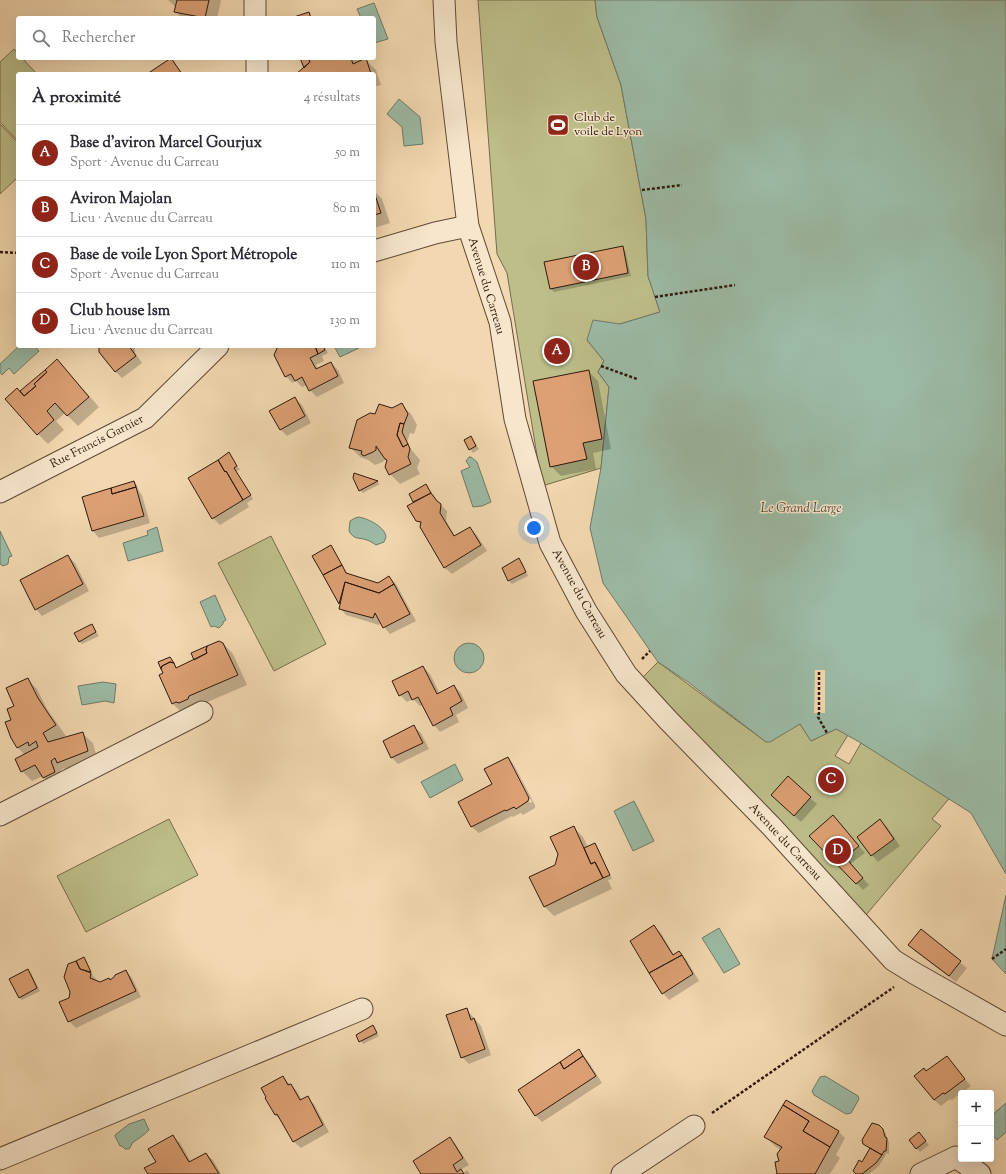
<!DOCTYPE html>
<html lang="fr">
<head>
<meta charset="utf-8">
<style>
	body { margin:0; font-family:"Sorts Mill Goudy",serif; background:#f2f2f3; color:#2b2b33 }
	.controls { position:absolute; right:12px; bottom:12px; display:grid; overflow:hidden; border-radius:4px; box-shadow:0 4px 16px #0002 }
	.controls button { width:36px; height:36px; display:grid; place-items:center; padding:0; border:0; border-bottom:1px solid #e1e1e2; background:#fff; color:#2b2b33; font:20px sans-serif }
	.you { position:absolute; left:534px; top:528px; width:14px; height:14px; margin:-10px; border:3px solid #fff; border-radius:50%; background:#1a73e8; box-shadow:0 0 0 6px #1a73e833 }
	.badge { display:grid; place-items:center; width:26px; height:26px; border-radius:50%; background:#8f2418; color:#fff; font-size:13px; font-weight:700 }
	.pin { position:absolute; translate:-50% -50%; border:2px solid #fff; box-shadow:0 1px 4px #0006 }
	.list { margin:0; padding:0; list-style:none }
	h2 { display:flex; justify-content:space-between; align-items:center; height:52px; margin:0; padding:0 16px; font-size:17px }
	h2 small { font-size:13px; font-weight:400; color:#7c7c81 }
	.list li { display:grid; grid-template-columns:26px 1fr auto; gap:12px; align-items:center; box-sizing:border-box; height:56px; padding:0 16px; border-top:1px solid #e1e1e2 }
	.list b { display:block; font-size:15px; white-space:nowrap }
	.list p { margin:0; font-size:13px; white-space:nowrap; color:#7c7c81 }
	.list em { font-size:13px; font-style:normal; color:#7c7c81 }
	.icon { flex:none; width:22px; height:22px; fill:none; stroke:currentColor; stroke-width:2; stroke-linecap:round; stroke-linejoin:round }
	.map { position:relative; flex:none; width:1006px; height:1174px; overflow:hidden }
	.search { position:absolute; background:#fff; box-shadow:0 4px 16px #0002; left:16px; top:16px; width:360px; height:44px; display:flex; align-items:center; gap:10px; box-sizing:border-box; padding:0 14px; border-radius:4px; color:#7c7c81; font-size:15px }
	.panel { position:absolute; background:#fff; box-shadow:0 4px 16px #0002; left:16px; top:72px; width:360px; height:276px; border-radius:4px }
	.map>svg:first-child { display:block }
</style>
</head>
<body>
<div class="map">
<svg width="1006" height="1174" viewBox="0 0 1006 1174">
	<rect width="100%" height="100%" fill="#f2d8b0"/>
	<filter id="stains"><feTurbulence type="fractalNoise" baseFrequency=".005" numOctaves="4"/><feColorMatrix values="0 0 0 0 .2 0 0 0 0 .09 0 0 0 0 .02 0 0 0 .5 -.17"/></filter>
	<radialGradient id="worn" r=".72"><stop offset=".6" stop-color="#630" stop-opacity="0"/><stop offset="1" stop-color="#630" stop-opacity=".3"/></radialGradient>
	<path fill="#bdbe8a" stroke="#766c4b" d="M478 0H595L597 17 621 85 646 219 648 276 660 312 620 324 587 340 604 361 598 372 609 387 601 468 542 486 507 273 497 254Z
		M14 49 18 54V58H22L37 74H18V141L0 122V62Z
		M0 124 18 143V177L0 194Z
		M271 536 326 644 274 671 218 563Z
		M658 662 766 742 800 724 811 741 836 729 848 735 835 756 849 764 861 743 952 795 932 819 941 826 866 915 642 678Z
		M169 819 198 875 86 932 57 876Z"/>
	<path fill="#9cbba6" stroke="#707a68" d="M595 0H1006V874L971 813 861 743 836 729 811 741 800 724 770 742H766L688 682 658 662 603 583 590 528 601 468 609 387 598 372 604 361 587 340 593 320 620 324 660 312 648 276 646 219 621 85 597 17Z
		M374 3 388 39 374 43V18H361L357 9Z
		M399 99 420 117 423 144 404 146 402 127 387 114Z
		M19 346H34L39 351 14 374 9 368 2 375 0 372V364Z
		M334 346H358L359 348 340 357Z
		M469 457H471L477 462 491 502 482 506 473 507 461 471 470 467 466 461Z
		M359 517C369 519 385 527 386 537L384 542 376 545C373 543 370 541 367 540 358 537 354 540 349 531L350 521 355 518Z
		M157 527 163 551 128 561 123 543 148 535 147 531Z
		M0 531 12 556 9 557 8 564 3 566 0 564Z
		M215 595 226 620 223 622V624L219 628 214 626 211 627 200 602Z
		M454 658a15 15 0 1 1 30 0a15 15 0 1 1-30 0Z
		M103 682 116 684 114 703 105 701 82 705 78 686Z
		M455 764 463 780 430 798 421 782Z
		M634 801 654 841 633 851 614 811Z
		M1006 895V974L992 959Z
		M719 928 740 964 724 973 702 938Z
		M825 1076 858 1096 859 1099 851 1113 846 1114 814 1095 812 1091 820 1077Z
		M1006 1103V1132L997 1140 991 1133V1116Z
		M144 1119 149 1130C144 1135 138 1139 132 1143L131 1146 129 1149H125L122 1146H120L115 1136V1135L129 1124Z"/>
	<path fill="#f2d8b0" d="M815 670H825V713H814Z"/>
	<path fill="#0003" fill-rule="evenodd" d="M168 0H220L221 1 217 18H182L175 11 176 7Z
		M309 14 312 18H296Z
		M301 58H360L361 61 366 60 376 70 381 85 374 87V74H297L305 68Z
		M171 60 183 74H149Z
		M374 191 382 199 390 223 374 228Z
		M622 247 625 250 631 276 554 292 551 289 545 263Z
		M95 346H135V353L142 363 122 378 115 371 100 346Z
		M279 346H324L328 353 322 356 324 361 316 365 318 369 331 363 338 370 344 383 317 397 310 390 307 385 302 387 296 381 292 383 286 376Z
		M66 370 99 407 78 426 65 413 56 421 64 430 48 444 38 434 20 392 45 371Z
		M588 371 598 381 611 449 593 453 596 469 561 476 551 466Z
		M295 398 302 405 311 423 287 436 280 429Z
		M401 404 411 414 417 425 414 434 410 433 407 442 410 448 420 460 417 468 420 474 400 484 390 474 388 461 386 459 383 462 375 465 368 460 360 457 350 447 376 416Z
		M471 437 479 449 473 453 465 441Z
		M229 454 240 470 236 471 253 499 247 503 249 507 220 525 213 518 190 478Z
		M355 474 377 482 380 484 363 493 360 490Z
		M134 482 137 485 139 491 142 495 150 523 99 538 93 531 83 497Z
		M426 485 440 504 447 511 446 521 455 536 470 528 476 534 487 551 452 574 445 568 421 527 422 525 417 520 415 503 410 495Z
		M331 547 334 550 344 568 349 575 378 584 389 577 396 584 416 621 390 634 384 627 380 622 379 625 346 615 340 608V604L313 556Z
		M68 556 75 563 89 591 42 616 36 609Z
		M519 559 522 562 528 576 512 584 509 581 503 568Z
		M92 625 99 636 82 644 79 641Z
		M223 643 233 654 247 685 182 713 172 703 164 674 170 658 177 668 195 660Z
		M423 667 430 674 440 694 454 686 461 693 468 708 456 715 459 722 440 732 434 725 423 705 420 706 413 699 407 702 400 695Z
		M27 679 37 689 47 709 66 736 61 739 82 733 93 743 98 761 68 772 64 768 60 771 65 783 54 788 43 776 32 781 22 771 25 755 17 747 12 721 16 706Z
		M414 727 421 733 429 749 398 764 392 758 385 741Z
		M508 758 514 765 535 805V808L523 815 521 813 513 817 512 816 479 833 472 827 459 802 493 784ZM511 765H513L532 802 530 803Z
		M810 798 817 804 801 822 779 801Z
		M880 821 887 827 900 846 878 862 872 855Z
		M840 823 865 853 850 864 869 885 863 890 811 836Z
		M573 827 583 837 588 847 595 845 598 848 612 879 608 880 612 889 554 916 544 906 555 866Z
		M654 927 661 933 674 955 679 952 686 959 699 981 669 1000 663 993Z
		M921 931 967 968 956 982 916 952 909 945Z
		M83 958 86 961 93 976 97 980V982L100 983 110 981 126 971 132 978 141 997 76 1028 69 1021 70 998Z
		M28 970 31 973 40 991 22 1000 19 997Z
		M466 1009 481 1026 491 1055 469 1064 462 1057Z
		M373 1027 379 1036 363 1044 357 1035Z
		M579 1050 590 1064 602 1083 542 1122 536 1116Z
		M946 1057 971 1086 952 1100 950 1099 941 1106 934 1100 927 1072Z
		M283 1077 297 1091 302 1100 307 1098 314 1104 329 1132 301 1148 294 1142 282 1121 275 1115 267 1098Z
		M786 1102 839 1132 845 1138 836 1155 840 1158 830 1174H778L781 1150 776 1147 766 1137Z
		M878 1126 886 1134 887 1139 889 1142V1154L887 1153 879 1166 869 1174H858L870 1149 864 1144Z
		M173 1137 180 1143 191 1162 206 1154 213 1160 221 1174H149Z
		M922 1137 929 1145 920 1152 910 1141Z
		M450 1138 456 1145 469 1165 460 1170 463 1173 467 1170 470 1174H423Z"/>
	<path fill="#dca074" stroke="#2e190c" d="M177 0H209L205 18 174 12Z
		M309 12 311 18 294 17Z
		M171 58 182 74H147Z
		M300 58H308L310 62 304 68Z
		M308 58H351L353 64 366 58 371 74H296L310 62Z
		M374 192 381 213 374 215Z
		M623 246 628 273 550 289 544 262Z
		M99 346H129L136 356 115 372 99 352Z
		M278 346H315L318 354 310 358 316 369 331 362 338 376 309 391 302 377 295 381 291 374 285 377 274 355Z
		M315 346H323L325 350 318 354Z
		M57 359 89 397 67 416 55 403 47 411 54 420 37 435 5 399 17 388 24 396 36 386 34 384 47 372 45 370Z
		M45 370 47 372 34 384 36 386 24 396 20 391Z
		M589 370 602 439 583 443 587 459 550 467 533 381Z
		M295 397 305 416 280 430 269 411Z
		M402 403 408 414 404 424 400 423 397 435 403 447 408 444 410 449 408 457 411 464 389 475 385 467 387 460 385 459 376 446V450L373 452 364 456 361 454 362 451 349 448 357 420 370 413 375 414 379 404 392 408Z
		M400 423 404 424 402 432 408 444 403 447 397 435Z
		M471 436 476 446 469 450 464 440Z
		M229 452 237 466 234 468 251 495 243 500 226 471 225 472 218 460Z
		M218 460 225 472 226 471 243 500 212 519 188 478Z
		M354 473 378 481 359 491 353 478Z
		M134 481 136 487 112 494 111 488Z
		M426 484 431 493 413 502 409 494Z
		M136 487 144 516 92 531 82 497 111 488 112 494Z
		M431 493 437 501 441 504 440 513 454 536 470 527 481 545 444 568 420 527 421 522 416 521 407 506Z
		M331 545 342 565 323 575 312 556Z
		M68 555 83 584 35 610 20 580Z
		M519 558 526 572 508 581 502 568Z
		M342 565 346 573 378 583 389 576 394 584 379 593 345 582 339 604 323 575Z
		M345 582 379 593 394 584 410 614 383 628 375 613 373 618 339 609Z
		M92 624 96 632 79 642 74 633Z
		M219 641 223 643 238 675 189 696 188 699 179 703 176 702 172 704 159 675 163 673 161 669 162 666 170 662 174 663 176 668 207 653 206 650 207 646Z
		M207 646 206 650 207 653 194 660 191 653Z
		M170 657 174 663 170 662 162 666 161 669 158 662Z
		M423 666 437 694 454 685 462 701 450 708 453 715 433 726 418 697 412 700 408 691 399 696 392 681Z
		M28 678 38 698 56 725 43 733 48 742 83 732 88 751 57 763 55 758 51 761 55 772 43 778 35 765 21 772 15 759 38 747 36 741 29 746 28 742 17 748 11 738 5 722 11 720 7 709 14 706 6 688Z
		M414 725 423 743 391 758 383 741Z
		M508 757 529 798 528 801 516 809 514 807 506 811 505 810 471 827 458 802 492 784 484 769Z
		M788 776 811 797 794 816 771 795Z
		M833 815 859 846 845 857 863 878 856 884 809 836Z
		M880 819 894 839 871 856 857 837Z
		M574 826 591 864 595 862 603 878 544 907 529 877 555 865 558 854 550 837Z
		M595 843 610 875 603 878 595 862 591 864 584 848Z
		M654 925 673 955 679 951 682 955 649 973 630 941Z
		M921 929 961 961 949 976 908 945Z
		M682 955 693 974 662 994 649 973Z
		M84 957 91 972 80 969 76 961Z
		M76 961 80 969 91 973 90 978 100 982 109 978 110 980 114 977 115 975 126 970 136 991 68 1022 59 1002 69 998 70 992 64 977 68 964Z
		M28 969 37 988 19 998 9 979Z
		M467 1008 471 1020 474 1018 485 1049 461 1058 446 1015Z
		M373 1025 377 1033 359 1042 356 1035Z
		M579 1049 583 1056 564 1069 560 1062Z
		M583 1056 596 1076 535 1116 518 1090 560 1062 564 1069Z
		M947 1056 965 1079 945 1094 943 1093 934 1100 914 1076 924 1068 926 1071Z
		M283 1076 288 1085 291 1084 300 1100 308 1096 323 1125 293 1142 277 1114 275 1115 265 1098 266 1097 261 1088Z
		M786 1100 839 1131 830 1147 803 1131 809 1121 783 1105Z
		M783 1105 809 1121 803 1131 830 1147 815 1174H777L775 1162 779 1161 777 1154 782 1147 764 1137Z
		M872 1123 879 1125 883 1129 885 1137 887 1138 886 1151H884L882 1155 863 1144 862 1140Z
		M919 1132 926 1141 916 1149 909 1140Z
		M173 1135 189 1162 206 1153 219 1174H148L144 1168 156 1162 148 1149Z
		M450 1137 463 1158 453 1165 457 1172 461 1169 464 1174H421L413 1161Z
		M870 1148 882 1155 876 1163 862 1174H856L853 1171 859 1160 862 1162Z"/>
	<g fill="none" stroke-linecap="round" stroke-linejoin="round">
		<g stroke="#5f4935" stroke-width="23">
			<path id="minor" d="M255 0V18
				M444 0 446 42 468 226 500 322 515 419 550 543 586 611 626 674 668 720 772 827 893 960 914 973 1006 1025
				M257 58V74
				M374 251 435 233 468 226
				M0 492 145 418 218 346
				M0 815 202 712
				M0 1159 362 1009
				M622 1174 694 1126
				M921 1174 956 1157 980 1174"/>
		</g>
		<path stroke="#2e190c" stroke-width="2.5" stroke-dasharray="3 2" stroke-linecap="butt" d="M642 190 682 185
			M0 252 18 253
			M655 297 735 285
			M601 366 637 379
			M642 659 650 651
			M819 672V713L818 717 827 733
			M992 959 1006 949
			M712 1113 894 987"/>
		<use href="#minor" stroke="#f7e6cc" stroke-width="21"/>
	</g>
	<defs>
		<g id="stadium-square" transform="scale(1.15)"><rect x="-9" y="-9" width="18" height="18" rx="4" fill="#8f2418" stroke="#f7e6cc"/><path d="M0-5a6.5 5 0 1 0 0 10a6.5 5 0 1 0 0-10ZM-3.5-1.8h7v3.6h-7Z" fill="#fff"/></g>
	</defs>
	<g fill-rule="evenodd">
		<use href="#stadium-square" x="558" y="125"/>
	</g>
	<g text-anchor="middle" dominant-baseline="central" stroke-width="3" stroke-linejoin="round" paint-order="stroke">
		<g font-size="12" fill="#2e190c" stroke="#f7e6cc" text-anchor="start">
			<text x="574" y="118">Club de<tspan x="574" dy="14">voile de Lyon</tspan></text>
		</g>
		<g font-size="12" fill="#2e190c" stroke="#f7e6cc">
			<text transform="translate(486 286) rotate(73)">Avenue du Carreau</text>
			<text transform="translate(97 442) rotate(-27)">Rue Francis Garnier</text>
			<text transform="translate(579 594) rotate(61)">Avenue du Carreau</text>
			<text transform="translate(785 842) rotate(47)">Avenue du Carreau</text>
		</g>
		<g font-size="13" font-style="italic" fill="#4f4a3a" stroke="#f7e6cc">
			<text x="801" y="509">Le Grand Large</text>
		</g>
	</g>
	<rect width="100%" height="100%" filter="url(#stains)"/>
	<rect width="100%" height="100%" fill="url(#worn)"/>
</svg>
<div class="controls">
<button>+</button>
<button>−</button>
</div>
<div class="you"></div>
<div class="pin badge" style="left:557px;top:351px">A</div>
<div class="pin badge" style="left:586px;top:267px">B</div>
<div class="pin badge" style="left:831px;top:780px">C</div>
<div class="pin badge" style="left:838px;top:851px">D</div>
<div class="search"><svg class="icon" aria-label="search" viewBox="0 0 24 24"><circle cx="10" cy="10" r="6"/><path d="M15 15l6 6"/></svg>Rechercher</div>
<section class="panel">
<h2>À proximité<small>4 résultats</small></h2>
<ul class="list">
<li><span class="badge">A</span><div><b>Base d'aviron Marcel Gourjux</b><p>Sport · Avenue du Carreau</p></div><em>50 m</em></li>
<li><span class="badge">B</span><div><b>Aviron Majolan</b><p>Lieu · Avenue du Carreau</p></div><em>80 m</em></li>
<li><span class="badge">C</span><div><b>Base de voile Lyon Sport Métropole</b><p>Sport · Avenue du Carreau</p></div><em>110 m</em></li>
<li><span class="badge">D</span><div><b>Club house lsm</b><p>Lieu · Avenue du Carreau</p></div><em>130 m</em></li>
</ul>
</section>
</div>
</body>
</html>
